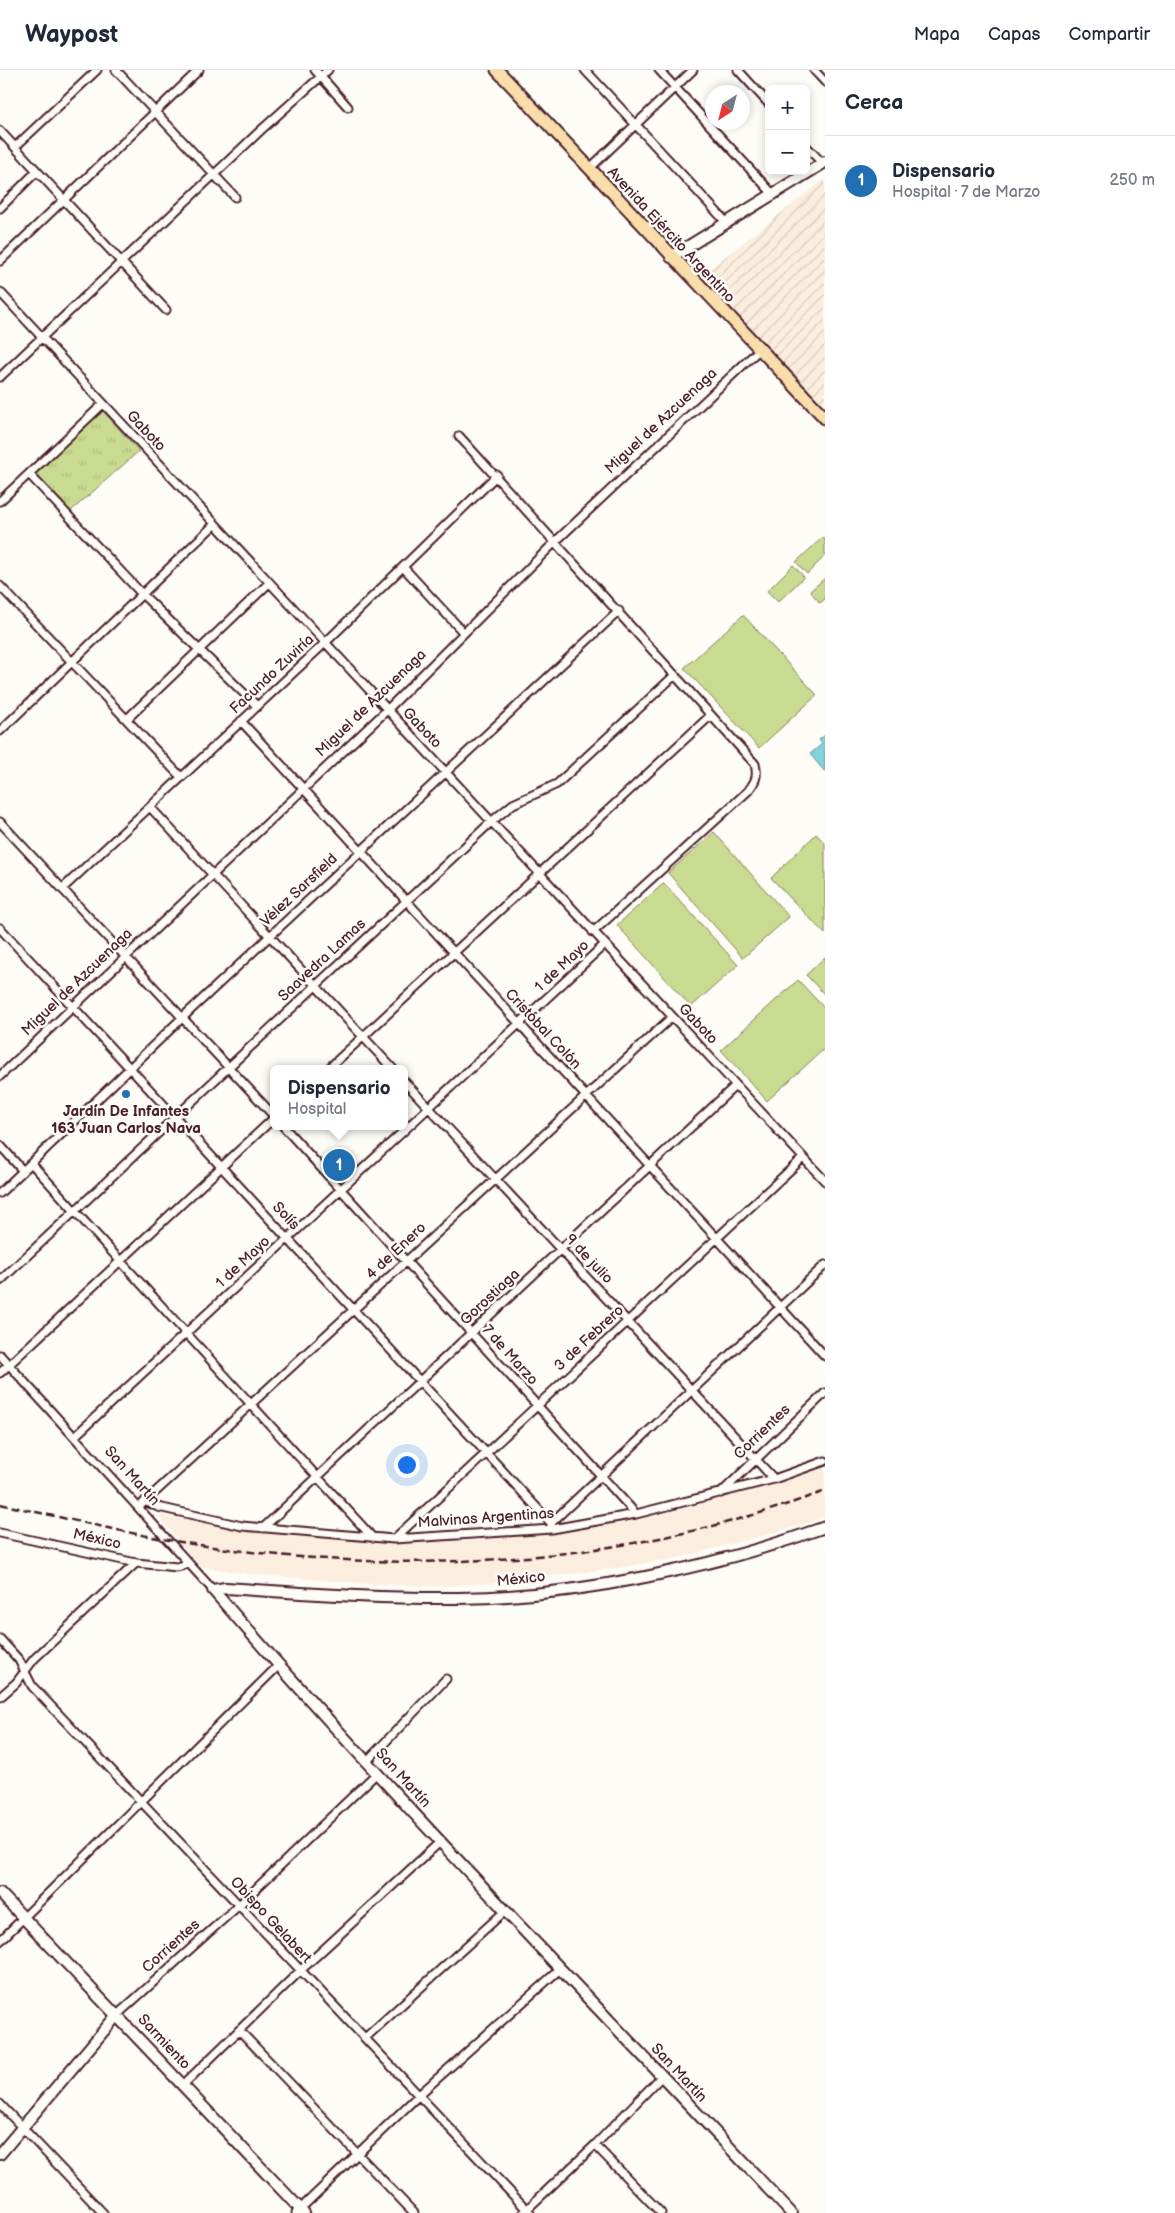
<!DOCTYPE html>
<html lang="es">
<head>
<meta charset="utf-8">
<style>
	body { margin:0; font-family:"Balsamiq Sans",sans-serif; background:#f2f2f3; color:#1f2937 }
	.controls { position:absolute; right:15px; top:15px; display:grid; overflow:hidden; border-radius:8px; box-shadow:0 2px 8px #0003 }
	.controls button { width:45px; height:45px; display:grid; place-items:center; padding:0; border:0; border-bottom:1px solid #e0e1e3; background:#fff; color:#1f2937; font:25px sans-serif }
	.compass { position:absolute; left:705px; top:15px; width:45px; height:45px; border-radius:50%; background:#fff; box-shadow:0 2px 8px #0003; rotate:216deg }
	.you { position:absolute; left:406px; top:1394px; width:18px; height:18px; margin:-12px; border:4px solid #fff; border-radius:50%; background:#1a73e8; box-shadow:0 0 0 8px #1a73e833 }
	.badge { display:grid; place-items:center; width:32px; height:32px; border-radius:50%; background:#1f6fb2; color:#fff; font-size:16px; font-weight:700 }
	.pin { position:absolute; translate:-50% -50%; border:2px solid #fff; box-shadow:0 1px 5px #0006 }
	.popup { position:absolute; left:270px; top:995px; width:138px; height:65px; box-sizing:border-box; display:grid; place-content:center; border-radius:8px; background:#fff; filter:drop-shadow(0 1px 4px #0005); font-size:16px; white-space:nowrap; color:#747a83 }
	.popup b { font-size:19px; color:#1f2937 }
	.popup::after { content:''; position:absolute; left:50%; top:100%; margin-left:-10px; border:10px solid transparent; border-top-color:#fff }
	.list { margin:0; padding:0; list-style:none }
	h2 { display:flex; justify-content:space-between; align-items:center; height:65px; margin:0; padding:0 20px; font-size:21px }
	h2 small { font-size:16px; font-weight:400; color:#747a83 }
	.list li { display:grid; grid-template-columns:32px 1fr auto; gap:15px; align-items:center; box-sizing:border-box; height:90px; padding:0 20px; border-top:1px solid #e0e1e3 }
	.list b { display:block; font-size:19px; white-space:nowrap }
	.list p { margin:0; font-size:16px; white-space:nowrap; color:#747a83 }
	.list em { font-size:16px; font-style:normal; color:#747a83 }
	.map { position:relative; flex:none; width:825px; height:2143px; overflow:hidden }
	header { display:flex; align-items:center; gap:30px; box-sizing:border-box; height:70px; padding:0 25px; background:#fff; border-bottom:1px solid #e0e1e3 }
	header strong { font-size:24px }
	nav { display:flex; gap:28px; margin-inline-start:auto; font-size:18px }
	main { display:flex }
	aside { flex:1; background:#fff }
	.map>svg:first-child { display:block }
</style>
</head>
<body>
<header>
<strong>Waypost</strong>
<nav><a>Mapa</a><a>Capas</a><a>Compartir</a></nav>
</header>
<main>
<div class="map">
<svg width="825" height="2143" viewBox="0 0 825 2143">
	<defs>
		<pattern id="industrial-furrows" width="10" height="10" patternUnits="userSpaceOnUse" patternTransform="scale(1.25)"><rect width="10" height="10" fill="#fbeede"/><path d="M-1 1l2-2M0 10L10 0M9 11l2-2" fill="none" stroke="#d9ccbf"/></pattern>
		<pattern id="park-tufts" width="24" height="20" patternUnits="userSpaceOnUse" patternTransform="scale(1.25)"><rect width="24" height="20" fill="#c9db90"/><path d="M3 7l-1-3M5 7V3M7 7l1-3M15 17l-1-3M17 17v-4M19 17l1-3" fill="none" stroke="#aebc7c"/></pattern>
	</defs>
	<rect width="100%" height="100%" fill="#fdfcf7"/>
	<filter id="ink" filterUnits="userSpaceOnUse"><feTurbulence type="fractalNoise" baseFrequency=".02" numOctaves="2"/><feDisplacementMap in="SourceGraphic" scale="10" xChannelSelector="R" yChannelSelector="G"/><feConvolveMatrix kernelMatrix="1 2 1 2 8 2 1 2 1" color-interpolation-filters="sRGB"/></filter>
	<g filter="url(#ink)">
		<path fill="#fbeede" d="M825 1397V1446L802 1455 678 1488 617 1498 494 1513 436 1516 373 1514 248 1504 199 1496 158 1445 279 1465 401 1473 468 1471 577 1459 662 1444 780 1413Z"/>
		<path fill="url(#industrial-furrows)" d="M825 109V348L694 211Z"/>
		<path fill="#c9db90" stroke="#8a7d5e" d="M823 467 825 469V486L807 504 796 492Z
			M793 495 804 507 778 532 767 521Z
			M825 508V529L820 533 810 521Z
			M743 545 817 625 759 678 684 598Z
			M714 762 789 847 743 888 668 803Z
			M816 764 825 773V864L771 808Z
			M664 813 738 895 691 937 617 855Z
			M825 887V925L806 905Z
			M798 910 825 939V978L767 1031 721 980Z"/>
		<path fill="url(#park-tufts)" stroke="#8a7d5e" d="M102 340 139 381 71 441 35 403Z"/>
		<path fill="#82d3da" stroke="#6c8b94" d="M825 665V702L810 684 822 674 819 670Z"/>
		<g fill="none" stroke-linecap="round" stroke-linejoin="round">
			<g stroke="#4a1f2b" stroke-width="11">
				<path id="street" d="M116 0 235 127
					M315 0 348 37
					M585 0 726 152
					M659 0 772 123
					M738 0 769 34
					M814 0 825 12
					M0 61 166 240
					M806 76 823 94
					M15 77 97 0
					M589 99 693 0
					M0 138 37 101
					M0 191 199 0
					M0 222 825 1111
					M0 307 260 61 328 0
					M459 366 755 694C758 706 756 711 748 721L593 862
					M29 404 141 523 257 636
					M0 431 103 334
					M403 497 464 563
					M0 516 181 707
					M127 649 269 513
					M241 651 825 1286
					M0 661 215 454
					M150 737 393 999
					M0 752 274 1046
					M62 819 325 573 497 405
					M0 858 551 1453
					M328 999 710 646
					M0 1006 387 640 556 471 760 279
					M404 1011 774 1409
					M283 1056 636 1444
					M0 1075 23 1101
					M31 1093 373 1468
					M0 1123 182 948 619 541
					M0 1211 491 752 513 734 557 714 675 605
					M0 1285 213 1520
					M0 1303 274 1048
					M75 1366 605 874
					M721 1423 825 1323
					M145 1431 158 1437 242 1456 394 1469 552 1459 636 1444 774 1409 825 1391
					M139 1437 672 947
					M551 1456V1453L825 1195
					M263 1458 736 1015
					M0 1463 136 1493 177 1497 189 1494
					M394 1469 803 1088
					M0 1569 19 1590 32 1616 530 2143
					M0 1627 16 1613 34 1589 136 1493
					M367 1691 446 1609
					M0 1871 278 1596
					M117 1945 238 1836 377 1703
					M239 1960 414 2143
					M365 1968 505 1841
					M183 2015 300 1901 441 1771
					M0 2034 103 2143
					M595 2075 661 2143
					M296 2143 420 2024 560 1899
					M523 2143 595 2075 662 2006"/>
			</g>
			<g stroke="#4a1f2b" stroke-width="14">
				<path id="secondary" d="M671 187 825 92
					M213 1520C398 1734 598 1936 791 2143
					M213 1520 225 1518C303 1523 381 1529 459 1528 576 1527 715 1497 825 1457
					M0 1823 304 2143
					M0 2084 117 1945"/>
			</g>
			<g stroke="#4a1f2b" stroke-width="15">
				<path id="primary" d="M497 0 825 348"/>
			</g>
			<use href="#street" stroke="#fdfcf7" stroke-width="7"/>
			<use href="#secondary" stroke="#fdfcf7" stroke-width="10"/>
			<use href="#primary" stroke="#f9deab" stroke-width="11"/>
			<path stroke="#4a1f2b" stroke-width="2.5" stroke-dasharray="8 4" stroke-linecap="butt" d="M0 1434C56 1446 112 1460 169 1470 386 1508 617 1499 825 1421"/>
		</g>
	</g>
	<circle fill="#1f6fb2" stroke="#fdfcf7" stroke-width="2" cx="126" cy="1024" r="5"/>
	<g text-anchor="middle" dominant-baseline="central" stroke-width="5" stroke-linejoin="round" paint-order="stroke">
		<g font-size="15" fill="#4a1f2b" stroke="#fdfcf7">
			<text transform="translate(671 165) rotate(47)">Avenida Ejército Argentino</text>
			<text transform="translate(661 351) rotate(-43)">Miguel de Azcuenaga</text>
			<text transform="translate(146 361) rotate(47)">Gaboto</text>
			<text transform="translate(272 604) rotate(-43)">Facundo Zuviría</text>
			<text transform="translate(371 633) rotate(-44)">Miguel de Azcuenaga</text>
			<text transform="translate(422 658) rotate(47)">Gaboto</text>
			<text transform="translate(299 820) rotate(-43)">Vélez Sarsfield</text>
			<text transform="translate(322 890) rotate(-43)">Saavedra Lamas</text>
			<text transform="translate(562 896) rotate(-43)">1 de Mayo</text>
			<text transform="translate(77 912) rotate(-44)">Miguel de Azcuenaga</text>
			<text transform="translate(698 954) rotate(47)">Gaboto</text>
			<text transform="translate(543 959) rotate(47)">Cristóbal Colón</text>
			<text transform="translate(286 1146) rotate(47)">Solís</text>
			<text transform="translate(396 1181) rotate(-43)">4 de Enero</text>
			<text transform="translate(589 1189) rotate(47)">9 de julio</text>
			<text transform="translate(243 1192) rotate(-43)">1 de Mayo</text>
			<text transform="translate(490 1227) rotate(-43)">Gorostiaga</text>
			<text transform="translate(589 1268) rotate(-43)">3 de Febrero</text>
			<text transform="translate(510 1285) rotate(48)">7 de Marzo</text>
			<text transform="translate(762 1362) rotate(-44)">Corrientes</text>
			<text transform="translate(132 1406) rotate(48)">San Martín</text>
			<text transform="translate(486 1448) rotate(-4)">Malvinas Argentinas</text>
			<text transform="translate(97 1469) rotate(13)">México</text>
			<text transform="translate(521 1509) rotate(-6)">México</text>
			<text transform="translate(403 1708) rotate(48)">San Martín</text>
			<text transform="translate(271 1850) rotate(47)">Obispo Gelabert</text>
			<text transform="translate(171 1876) rotate(-42)">Corrientes</text>
			<text transform="translate(164 1972) rotate(47)">Sarmiento</text>
			<text transform="translate(679 2003) rotate(47)">San Martín</text>
		</g>
		<g font-size="15" font-weight="bold" fill="#4a1f2b" stroke="#fdfcf7">
			<text x="126" y="1041">Jardín De Infantes<tspan x="126" dy="17">163 Juan Carlos Nava</tspan></text>
		</g>
	</g>
</svg>
<div class="controls">
<button>+</button>
<button>−</button>
</div>
<svg class="compass" viewBox="-18 -18 36 36"><path d="M0-13l5 13h-10z" fill="#e53935"/><path d="M0 13l5-13h-10z" fill="#747a83"/></svg>
<div class="you"></div>
<div class="pin badge" style="left:339px;top:1095px">1</div>
<div class="popup"><b>Dispensario</b>Hospital</div>
</div>
<aside>
<h2>Cerca<small></small></h2>
<ul class="list">
<li><span class="badge">1</span><div><b>Dispensario</b><p>Hospital · 7 de Marzo</p></div><em>250 m</em></li>
</ul>
</aside>
</main>
</body>
</html>
